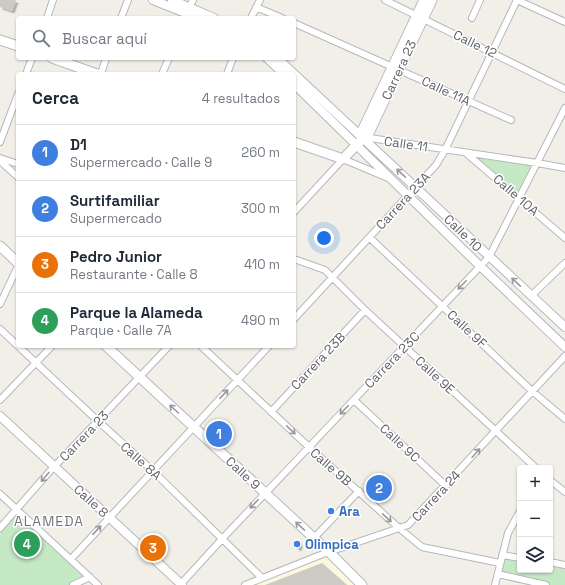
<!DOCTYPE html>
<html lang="es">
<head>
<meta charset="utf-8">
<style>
	body { margin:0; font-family:"Space Grotesk",sans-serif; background:#f2f2f3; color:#1f2937 }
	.controls { position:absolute; right:12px; bottom:12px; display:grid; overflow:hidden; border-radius:4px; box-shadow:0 1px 3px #0004 }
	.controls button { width:36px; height:36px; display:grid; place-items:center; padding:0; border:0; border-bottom:1px solid #e0e1e3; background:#fff; color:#1f2937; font:20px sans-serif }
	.you { position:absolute; left:324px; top:238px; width:14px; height:14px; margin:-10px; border:3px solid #fff; border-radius:50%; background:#1a73e8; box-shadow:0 0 0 6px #1a73e833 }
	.badge { display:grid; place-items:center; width:26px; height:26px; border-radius:50%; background:#1a73e8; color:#fff; font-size:13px; font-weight:700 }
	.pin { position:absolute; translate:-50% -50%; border:2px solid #fff; box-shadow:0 1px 4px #0006 }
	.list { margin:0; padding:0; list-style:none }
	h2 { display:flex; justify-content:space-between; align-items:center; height:52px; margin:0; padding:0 16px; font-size:17px }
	h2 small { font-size:13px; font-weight:400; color:#747a83 }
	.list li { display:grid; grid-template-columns:26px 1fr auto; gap:12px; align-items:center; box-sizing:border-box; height:56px; padding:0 16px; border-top:1px solid #e0e1e3 }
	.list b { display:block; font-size:15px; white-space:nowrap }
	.list p { margin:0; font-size:13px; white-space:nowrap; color:#747a83 }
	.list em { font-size:13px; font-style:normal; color:#747a83 }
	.icon { flex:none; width:22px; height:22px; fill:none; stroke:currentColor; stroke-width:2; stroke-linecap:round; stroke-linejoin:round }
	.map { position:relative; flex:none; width:565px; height:585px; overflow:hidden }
	.search { position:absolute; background:#fff; box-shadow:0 1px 3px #0004; left:16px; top:16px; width:280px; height:44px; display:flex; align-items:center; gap:10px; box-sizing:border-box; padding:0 14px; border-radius:4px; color:#747a83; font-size:15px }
	.panel { position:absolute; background:#fff; box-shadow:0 1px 3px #0004; left:16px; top:72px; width:280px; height:276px; border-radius:4px }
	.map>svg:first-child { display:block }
</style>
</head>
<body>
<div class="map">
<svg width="565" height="585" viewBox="0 0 565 585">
	<defs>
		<filter id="shadow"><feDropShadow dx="2.5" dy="2.5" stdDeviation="0" flood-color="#0004"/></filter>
	</defs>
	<rect width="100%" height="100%" fill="#f1efe8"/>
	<path fill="#fef7e0" d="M329 552 362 585H245Z"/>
	<path fill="#c5e8c5" d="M466 153 537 163 519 198Z
		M17 510 90 577 73 585H0V528Z
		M502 555 520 558V570H550V562L565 565V585H546L498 574Z"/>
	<path fill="#cccac5" filter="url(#shadow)" d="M0 0H16L12 11 0 7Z
		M299 539 300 546 298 549 294 545Z
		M322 563 347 585H265Z"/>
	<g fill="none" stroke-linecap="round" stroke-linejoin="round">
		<g stroke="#b5b8bc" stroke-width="8">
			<path id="minor" d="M385 0 565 89
				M517 0 565 22
				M256 7 282 18
				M47 18 53 0
				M121 18 128 0
				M184 18 193 0
				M251 18 260 0
				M472 18 480 0
				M294 23 511 120
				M26 74 32 58
				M101 74 106 58
				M162 74 169 58
				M227 74 233 58
				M363 137 537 163 565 168
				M0 142 18 94
				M466 153 565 238
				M0 158 18 164
				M0 161 18 177
				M294 212 343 159 388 178
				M370 238 532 391 565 419
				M294 259 325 270 365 310 536 468
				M531 296 565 263
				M0 304 18 266
				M294 319 436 165 445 150 517 0
				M0 329 18 346
				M18 346 98 421 153 471 262 578
				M201 346 309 447 399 528 422 547 500 563
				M0 400 52 346
				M354 400 446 486
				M271 412 365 310
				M550 480 565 492
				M0 494 98 585
				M0 528 50 471 169 346
				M314 538 359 491
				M502 555 520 558
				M71 559 269 346
				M550 562 565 565
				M498 574 546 585
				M73 585 90 577
				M180 585 222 539 489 257 565 108
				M245 585 323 554 408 525 565 356
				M495 585 508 533 520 511"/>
		</g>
		<g stroke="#b5b8bc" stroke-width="10">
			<path id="tertiary" d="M153 0 198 18
				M172 0 214 18
				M267 58 284 74
				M277 58 565 327
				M294 84 480 266 565 347
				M0 416 182 585"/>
		</g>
		<g stroke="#b6babf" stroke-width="11">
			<path id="secondary" d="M0 40 18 46
				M52 58 97 74
				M363 137 362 131 424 0
				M294 142 343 159C349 153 362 138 368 135L432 0
				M0 246 18 263
				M106 346 329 552 362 585"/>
		</g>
		<use href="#minor" stroke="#fff" stroke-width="6"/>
		<use href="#tertiary" stroke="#fff" stroke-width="8"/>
		<use href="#secondary" stroke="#fff" stroke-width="9"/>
	</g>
	<defs><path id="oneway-shaft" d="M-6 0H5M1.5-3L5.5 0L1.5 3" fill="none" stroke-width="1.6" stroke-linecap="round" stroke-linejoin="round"/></defs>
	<g stroke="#979a9d">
		<use href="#oneway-shaft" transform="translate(401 173) rotate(-137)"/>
		<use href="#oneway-shaft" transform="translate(516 282) rotate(-137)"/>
		<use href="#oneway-shaft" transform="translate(462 285) rotate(134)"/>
		<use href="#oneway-shaft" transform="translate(224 394) rotate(-47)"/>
		<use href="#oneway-shaft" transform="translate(174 409) rotate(-138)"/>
		<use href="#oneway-shaft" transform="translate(344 410) rotate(134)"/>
		<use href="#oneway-shaft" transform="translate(291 430) rotate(44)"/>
		<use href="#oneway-shaft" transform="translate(476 453) rotate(-48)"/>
		<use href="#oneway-shaft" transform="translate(45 477) rotate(131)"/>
		<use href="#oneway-shaft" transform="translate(254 504) rotate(134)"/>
		<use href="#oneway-shaft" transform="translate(387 518) rotate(43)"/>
		<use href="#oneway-shaft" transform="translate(300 526) rotate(-137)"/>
		<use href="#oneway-shaft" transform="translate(97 530) rotate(-47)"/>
	</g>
	<g fill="#3f7fe0" stroke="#fff" stroke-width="1.5">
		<circle cx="331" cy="511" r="4"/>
		<circle cx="297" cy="544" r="4"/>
	</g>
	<g text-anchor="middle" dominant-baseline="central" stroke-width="3" stroke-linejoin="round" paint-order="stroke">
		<g font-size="13" fill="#5f6368" stroke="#fff">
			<text transform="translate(475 44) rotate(26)">Calle 12</text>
			<text transform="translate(399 70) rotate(-65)">Carrera 23</text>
			<text transform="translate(446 91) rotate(25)">Calle 11A</text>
			<text transform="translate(406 144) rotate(8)">Calle 11</text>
			<text transform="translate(516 195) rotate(41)">Calle 10A</text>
			<text transform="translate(403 201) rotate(-47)">Carrera 23A</text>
			<text transform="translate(463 233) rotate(44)">Calle 10</text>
			<text transform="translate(467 329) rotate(43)">Calle 9F</text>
			<text transform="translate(392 360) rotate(-46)">Carrera 23C</text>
			<text transform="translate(318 361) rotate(-47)">Carrera 23B</text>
			<text transform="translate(435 375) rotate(43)">Calle 9E</text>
			<text transform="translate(84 436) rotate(-46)">Carrera 23</text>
			<text transform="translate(400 443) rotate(43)">Calle 9C</text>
			<text transform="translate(141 461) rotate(42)">Calle 8A</text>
			<text transform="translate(331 467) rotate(41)">Calle 9B</text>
			<text transform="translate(243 473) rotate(43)">Calle 9</text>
			<text transform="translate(436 496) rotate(-47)">Carrera 24</text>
			<text transform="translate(91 501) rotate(42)">Calle 8</text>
		</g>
		<g font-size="13" font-weight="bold" fill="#366cbe" stroke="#fff" text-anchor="start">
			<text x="339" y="511">Ara</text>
			<text x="305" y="544">Olimpica</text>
		</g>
		<g font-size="14" letter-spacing="1" fill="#70757a" stroke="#fff">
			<text x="49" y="521">ALAMEDA</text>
		</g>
	</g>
</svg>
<div class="controls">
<button>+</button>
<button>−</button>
<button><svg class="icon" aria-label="layers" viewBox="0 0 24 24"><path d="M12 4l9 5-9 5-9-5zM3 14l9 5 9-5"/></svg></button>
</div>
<div class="you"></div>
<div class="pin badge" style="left:219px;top:434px;background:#3f7fe0">1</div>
<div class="pin badge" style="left:379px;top:488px;background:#3f7fe0">2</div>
<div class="pin badge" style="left:153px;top:548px;background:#e8710a">3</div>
<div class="pin badge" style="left:27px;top:544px;background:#2e9e5b">4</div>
<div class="search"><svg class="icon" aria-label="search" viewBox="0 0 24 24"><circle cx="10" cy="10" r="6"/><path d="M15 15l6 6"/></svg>Buscar aquí</div>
<section class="panel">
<h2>Cerca<small>4 resultados</small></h2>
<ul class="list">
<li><span class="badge" style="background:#3f7fe0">1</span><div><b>D1</b><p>Supermercado · Calle 9</p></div><em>260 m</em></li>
<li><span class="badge" style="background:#3f7fe0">2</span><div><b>Surtifamiliar</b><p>Supermercado</p></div><em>300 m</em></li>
<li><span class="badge" style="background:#e8710a">3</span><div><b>Pedro Junior</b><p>Restaurante · Calle 8</p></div><em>410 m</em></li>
<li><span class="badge" style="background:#2e9e5b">4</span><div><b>Parque la Alameda</b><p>Parque · Calle 7A</p></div><em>490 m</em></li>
</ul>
</section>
</div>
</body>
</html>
